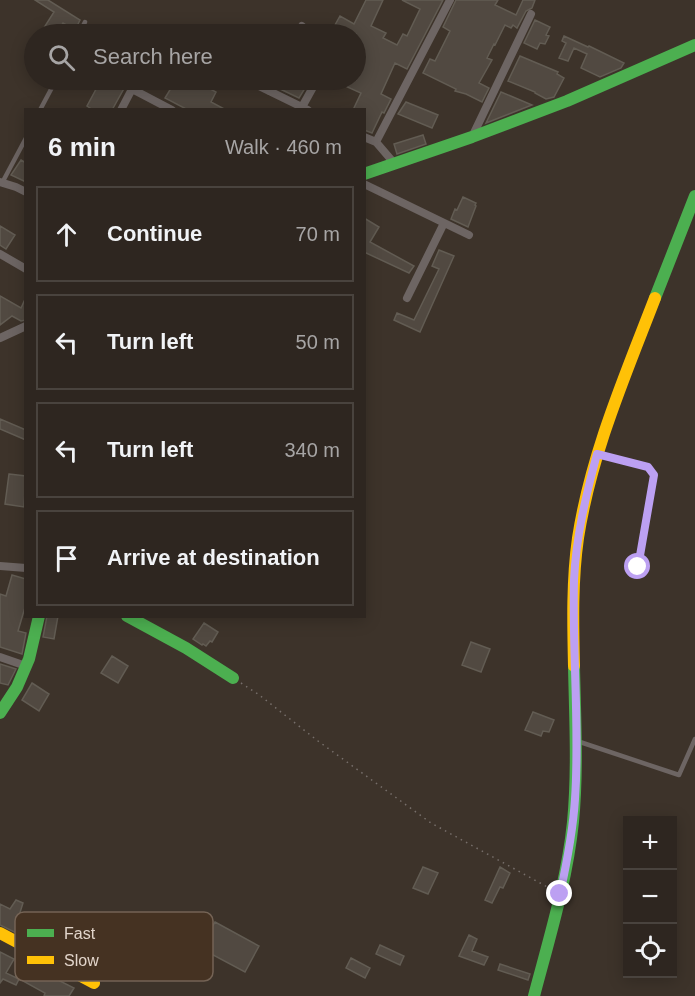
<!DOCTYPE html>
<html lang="en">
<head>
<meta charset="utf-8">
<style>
	body { margin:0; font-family:Helvetica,sans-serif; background:#3a322d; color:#f1f3f6 }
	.controls { position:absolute; right:18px; bottom:18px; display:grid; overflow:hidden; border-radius:0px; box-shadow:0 3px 15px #0003 }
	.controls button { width:54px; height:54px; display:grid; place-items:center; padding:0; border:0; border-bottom:2px solid #49433e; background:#2e2620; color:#f1f3f6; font:30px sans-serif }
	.stop { position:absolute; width:18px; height:18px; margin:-14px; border:4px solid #bca0f2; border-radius:50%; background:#fff }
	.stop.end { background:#bca0f2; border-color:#fff; box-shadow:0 2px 6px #0008 }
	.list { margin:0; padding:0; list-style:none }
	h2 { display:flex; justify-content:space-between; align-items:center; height:78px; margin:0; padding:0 24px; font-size:26px }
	h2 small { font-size:20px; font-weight:400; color:#a7a5a5 }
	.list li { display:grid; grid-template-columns:39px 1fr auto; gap:18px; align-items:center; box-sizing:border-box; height:96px; margin:0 12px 12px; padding:0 12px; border:2px solid #49433e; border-radius:0px }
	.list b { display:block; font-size:22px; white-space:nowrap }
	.list em { font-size:20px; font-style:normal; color:#a7a5a5 }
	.icon { flex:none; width:33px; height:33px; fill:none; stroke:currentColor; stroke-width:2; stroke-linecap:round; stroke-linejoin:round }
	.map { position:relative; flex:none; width:695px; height:996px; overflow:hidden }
	.search { position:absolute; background:#2e2620; box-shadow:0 3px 15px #0003; left:24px; top:24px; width:342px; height:66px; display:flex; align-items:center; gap:15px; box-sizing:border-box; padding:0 21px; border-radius:33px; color:#a7a5a5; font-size:22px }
	.panel { position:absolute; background:#2e2620; box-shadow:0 3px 15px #0003; left:24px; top:108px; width:342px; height:510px; border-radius:0px }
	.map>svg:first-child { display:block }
</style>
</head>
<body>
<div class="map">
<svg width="695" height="996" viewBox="0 0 695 996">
	<rect width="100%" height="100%" fill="#3d332a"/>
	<path fill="#514941" stroke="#625c53" stroke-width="1.5" d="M35 0H48L80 20 75 30 63 23 56 34H40L54 12Z
		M366 0H383L371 26 386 33 383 38 397 45 403 34 407 36 420 9 402 0H443L407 69 395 63 381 94 391 99 384 113 382 112 372 133 364 130V110H353L361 93 332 80H356V34H330L340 16 354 24Z
		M456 0H498L495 5 516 15 523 0H535L532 8 526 11 517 28 513 25 511 28 505 25 495 45 494 44 487 58 492 60 479 83 489 88 482 102 466 94 455 91 456 89 423 73 430 59 435 61 450 31 443 27Z
		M535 20 550 27 546 35 549 36 545 44 540 43 537 49 524 43Z
		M564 36 588 47 589 46 624 63 621 68 600 77 581 68 587 54 574 48 568 61 559 58 566 43 562 41Z
		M520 56 558 72 557 74 564 78 554 97 546 99 535 93V92L508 81Z
		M101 80H120L127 83 112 110H93L87 106Z
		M176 80H194L216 92 211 102 226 110H188L165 98Z
		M281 80H310L299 98 278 88Z
		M501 92 532 105 486 123Z
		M406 102 438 115 432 128 398 114Z
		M423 135 426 144 397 154 394 144Z
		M21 160 26 163V182L11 175Z
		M463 197 476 203 475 205 476 206 468 227 451 219 455 209 457 210Z
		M364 218 379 227 370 242 414 266 409 273 364 252Z
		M0 226 15 235 6 249 0 245Z
		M439 250 454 256 420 332 394 320 397 313 414 320 439 269 432 266Z
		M0 296 21 308 26 297V320L21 321 12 316 0 325Z
		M0 419 26 430V440L0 429Z
		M9 474 26 476 24 507 5 504Z
		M12 575 26 579V604L18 631 26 633 22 654 0 647V594L6 596Z
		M47 616H58L54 639 43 637Z
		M204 623 218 632 212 642 210 641 206 646 203 644 202 645 193 639Z
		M471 642 490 649 481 672 462 665Z
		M112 656 128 666 118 683 101 673Z
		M0 664 16 669 8 685 0 683Z
		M32 683 49 694 39 711 22 700Z
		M533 712 554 720 549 732 543 731 541 736 525 730Z
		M423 867 438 873 428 894 413 888Z
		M500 867 510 873 503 888 500 887 492 903 485 900Z
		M16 900 23 903 17 922 31 929 37 918 65 933 66 931 107 953 96 975 80 966 83 961 65 952 66 950 51 940 47 948 0 925V904L10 909Z
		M215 922 259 946 245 972 200 948Z
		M469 935 477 939 472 951 488 957 484 965 459 956Z
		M380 945 404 956 400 965 376 954Z
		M0 952 14 959 6 973 19 979 16 985 3 979 0 983Z
		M351 958 370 968 365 978 346 968Z
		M32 963 48 971 46 974 74 988 69 996H44L45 993 23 981Z
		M500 964 530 974 528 980 498 970Z"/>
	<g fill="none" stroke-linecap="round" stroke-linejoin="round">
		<path stroke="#776f6b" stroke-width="1.5" stroke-dasharray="1.5 4.5" stroke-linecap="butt" d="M241 683 258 694 318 741 431 823 551 889"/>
		<path stroke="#6d6563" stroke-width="4.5" d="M79 34 85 22
			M40 110 56 80
			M2 183 26 138
			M597 454 648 467 654 475 638 567
			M577 741 679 775 695 739"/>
		<path stroke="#6d6563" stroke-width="8" d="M298 34 302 26
			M255 84 308 110
			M269 91 275 80
			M302 107 317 80
			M121 110 132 89 172 110
			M364 137 376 142
			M472 137 531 14
			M394 163 376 142 450 0
			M0 182 16 187 26 192
			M364 184 469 235
			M0 254 26 269
			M407 298 444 223
			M0 338 26 326
			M0 566 26 568
			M0 657 26 666"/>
		<path stroke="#4caf50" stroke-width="12" d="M364 174 472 137 567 101 695 45
			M655 298 695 196
			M127 616 186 648 233 678
			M0 713 17 687 29 659 39 616
			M534 996C549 939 567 881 573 822 578 770 575 717 574 666"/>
		<path stroke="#ffc107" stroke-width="12" d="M574 666C573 623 572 580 578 538 591 454 625 376 655 298
			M0 933 94 983"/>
	</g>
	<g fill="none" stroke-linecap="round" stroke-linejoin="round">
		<path stroke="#bca0f2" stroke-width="8" d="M560 894C567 862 573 831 575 799 580 726 572 653 574 580 576 537 586 495 597 454L648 467 654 475 638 567"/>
	</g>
	<rect x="15" y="912" width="198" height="69" rx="9" fill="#453222" stroke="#746355" stroke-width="1.5"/>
	<rect x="27" y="929" width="27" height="8" fill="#4caf50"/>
	<rect x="27" y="956" width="27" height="8" fill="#ffc107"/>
	<g font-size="16" fill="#e2d5cb">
		<text x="64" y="939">Fast</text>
		<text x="64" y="966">Slow</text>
	</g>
</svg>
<div class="controls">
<button>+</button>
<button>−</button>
<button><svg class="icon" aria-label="locate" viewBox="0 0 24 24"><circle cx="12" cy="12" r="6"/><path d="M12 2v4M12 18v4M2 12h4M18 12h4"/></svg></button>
</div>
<div class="stop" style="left:638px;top:567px"></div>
<div class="stop end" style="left:560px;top:894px"></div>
<div class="search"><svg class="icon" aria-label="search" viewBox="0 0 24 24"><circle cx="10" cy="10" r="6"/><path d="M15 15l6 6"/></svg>Search here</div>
<section class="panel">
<h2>6 min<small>Walk · 460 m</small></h2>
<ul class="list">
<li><svg class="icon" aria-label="ahead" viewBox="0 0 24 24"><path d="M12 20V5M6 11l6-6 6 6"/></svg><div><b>Continue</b></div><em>70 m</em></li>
<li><svg class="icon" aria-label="left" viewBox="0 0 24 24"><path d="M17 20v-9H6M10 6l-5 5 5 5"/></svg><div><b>Turn left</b></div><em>50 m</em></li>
<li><svg class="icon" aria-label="left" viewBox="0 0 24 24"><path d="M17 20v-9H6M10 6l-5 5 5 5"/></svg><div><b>Turn left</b></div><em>340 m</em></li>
<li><svg class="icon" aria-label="arrive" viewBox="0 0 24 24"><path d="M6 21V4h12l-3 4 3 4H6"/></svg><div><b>Arrive at destination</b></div></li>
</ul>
</section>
</div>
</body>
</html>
